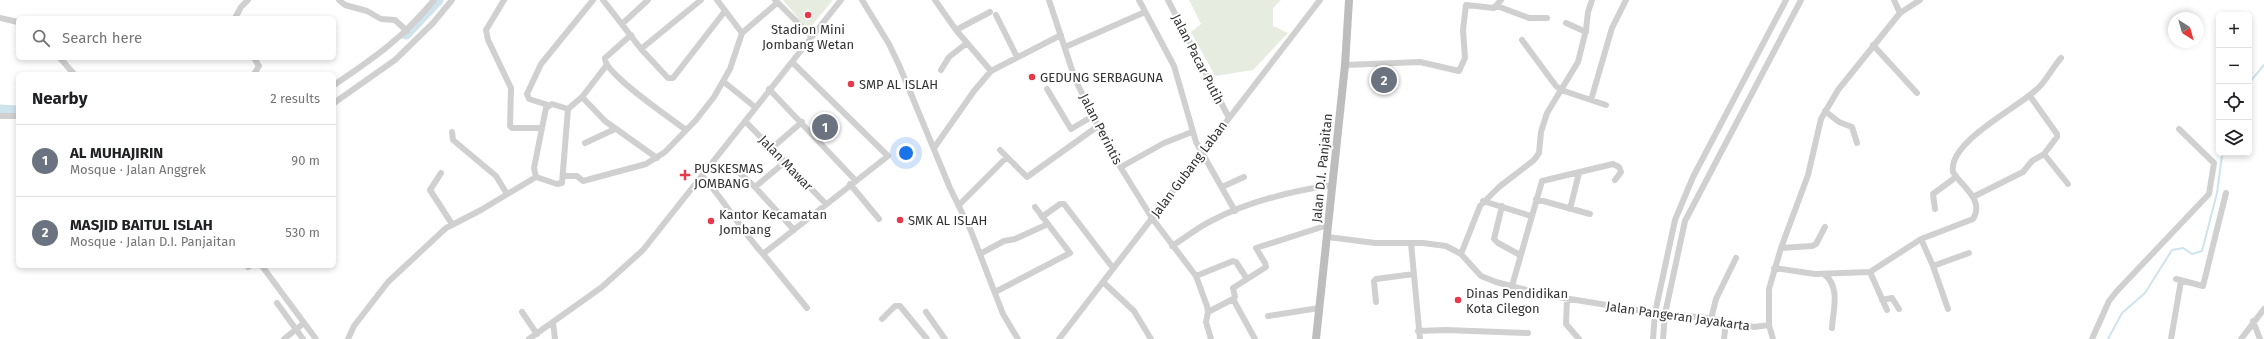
<!DOCTYPE html>
<html lang="en">
<head>
<meta charset="utf-8">
<style>
	body { margin:0; font-family:"Fira Sans",sans-serif; background:#f2f2f2; color:#202124 }
	.controls { position:absolute; right:12px; top:12px; display:grid; overflow:hidden; border-radius:6px; box-shadow:0 2px 6px #0003 }
	.controls button { width:36px; height:36px; display:grid; place-items:center; padding:0; border:0; border-bottom:1px solid #e0e0e0; background:#fff; color:#202124; font:20px sans-serif }
	.compass { position:absolute; left:2168px; top:12px; width:36px; height:36px; border-radius:50%; background:#fff; box-shadow:0 2px 6px #0003; rotate:143deg }
	.you { position:absolute; left:906px; top:153px; width:14px; height:14px; margin:-10px; border:3px solid #fff; border-radius:50%; background:#1a73e8; box-shadow:0 0 0 6px #1a73e833 }
	.badge { display:grid; place-items:center; width:26px; height:26px; border-radius:50%; background:#e6394c; color:#fff; font-size:13px; font-weight:700 }
	.pin { position:absolute; translate:-50% -50%; border:2px solid #fff; box-shadow:0 1px 4px #0006 }
	.list { margin:0; padding:0; list-style:none }
	h2 { display:flex; justify-content:space-between; align-items:center; height:52px; margin:0; padding:0 16px; font-size:17px }
	h2 small { font-size:13px; font-weight:400; color:#757577 }
	.list li { display:grid; grid-template-columns:26px 1fr auto; gap:12px; align-items:center; box-sizing:border-box; height:72px; padding:0 16px; border-top:1px solid #e0e0e0 }
	.list b { display:block; font-size:15px; white-space:nowrap }
	.list p { margin:0; font-size:13px; white-space:nowrap; color:#757577 }
	.list em { font-size:13px; font-style:normal; color:#757577 }
	.icon { flex:none; width:22px; height:22px; fill:none; stroke:currentColor; stroke-width:2; stroke-linecap:round; stroke-linejoin:round }
	.map { position:relative; flex:none; width:2264px; height:339px; overflow:hidden }
	.search { position:absolute; background:#fff; box-shadow:0 2px 6px #0003; left:16px; top:16px; width:320px; height:44px; display:flex; align-items:center; gap:10px; box-sizing:border-box; padding:0 14px; border-radius:6px; color:#757577; font-size:15px }
	.panel { position:absolute; background:#fff; box-shadow:0 2px 6px #0003; left:16px; top:72px; width:320px; height:196px; border-radius:6px }
	.map>svg:first-child { display:block }
</style>
</head>
<body>
<div class="map">
<svg width="2264" height="339" viewBox="0 0 2264 339">
	<rect width="100%" height="100%" fill="#fff"/>
	<path fill="#e6ecdf" d="M783 0H833L808 30Z
		M1189 0H1281L1273 8V26L1288 33 1253 70 1215 76 1191 32 1201 24Z"/>
	<g fill="none" stroke-linecap="round" stroke-linejoin="round">
		<path stroke="#cfe3ee" stroke-width="2" d="M2249 83 2264 65
			M2108 339 2122 313 2145 293 2172 250 2183 248 2192 254 2202 251 2217 193 2222 156 2224 153"/>
		<path stroke="#cfe3ee" stroke-width="11" d="M406 34 438 0
			M0 110 18 111"/>
		<path stroke="#d0d0d0" stroke-width="6" d="M339 0 345 5 367 11 381 19 395 20 407 31
			M504 0 486 30 488 40 511 88 510 126 512 128H542
			M603 0 641 49 701 0
			M717 0 742 33
			M775 0 812 37
			M862 0 889 44 899 65 950 188 971 231 1003 314 1018 339
			M935 0 956 30 991 71
			M1049 0 1075 79 1098 126 1115 152 1116 160 1152 218 1196 276 1207 306 1208 312 1206 322 1211 339
			M1139 0 1174 66 1196 142 1235 211
			M1168 0 1229 118
			M1894 0 1900 13
			M1497 6 1529 18H1547
			M996 15 1017 57
			M0 18 18 22
			M235 18 241 7 248 0
			M1566 23 1586 32
			M622 24 648 0
			M956 30 990 12
			M631 35 605 58C603 73 672 119 686 130
			M1522 40 1556 86 1561 90 1606 105
			M1873 45 1917 93
			M1065 47 1145 12
			M641 49 668 78H673L725 11
			M60 58 74 74
			M254 58 259 66 254 74
			M792 62 888 156 763 254 807 308
			M1345 65 1420 62 1459 71 1465 58 1463 30 1466 5 1494 8 1501 0
			M606 66 582 97 605 121 657 158
			M941 70 949 57 967 43
			M724 82 755 107
			M334 85C371 60 406 36 434 0
			M769 89 855 180
			M1047 89 1071 129 1093 116
			M1591 100 1612 28 1626 0
			M334 103 395 60 433 23 452 0
			M548 105 529 99 527 94 541 64 593 0
			M1825 111 1839 122 1852 127 1857 143
			M0 116H18
			M745 121 826 204
			M452 132 453 140 496 176 507 194
			M585 143 615 129
			M772 148 802 122
			M934 148 974 91 991 71 1061 35
			M1000 150 1027 177 1098 126
			M2044 154 2068 184
			M1121 167 1164 143 1192 132
			M734 168 755 187 794 230
			M441 173 430 190 452 224
			M563 176H577L583 181 646 164 665 152 696 120 714 97 730 69 742 33 777 3
			M536 177 534 168 546 108 552 104 568 109
			M703 177C725 201 741 230 763 254
			M850 184 879 219
			M755 187 785 162
			M1222 187 1244 177
			M1973 197 2023 172 2032 161 2044 154 2057 137V134L2030 96
			M1536 199 1590 214
			M1483 201 1531 216
			M959 205 1007 157
			M1502 206 1494 239 1498 243 1520 255
			M1570 209 1579 173
			M1935 209 1933 194 1956 177
			M1042 217 1060 204H1064L1113 268
			M1328 237 1375 243H1423L1446 246 1461 254 1481 276 1496 282 1546 295 1655 313 1707 318 1754 327 1769 325
			M1921 239 1933 266 1948 309
			M1411 243 1420 339
			M1172 246C1185 238 1197 228 1211 221 1249 201 1291 191 1333 185
			M1781 248 1812 246 1816 244 1825 227
			M980 254 1004 241 1015 239 1048 224
			M1461 254 1480 206 1499 187 1534 160 1539 153 1541 132 1547 113 1578 62 1586 30 1588 12 1592 0
			M262 266 316 339
			M1933 266 1969 253
			M248 267 250 266
			M1774 268 1815 274 1870 272 1921 239 1973 219C1985 200 1962 187 1953 172 1948 142 2017 108 2036 90 2045 83 2052 68 2061 58
			M1870 272 1887 310
			M1824 274C1841 287 1833 310 1832 328
			M1196 276 1233 261 1236 262 1247 279
			M2176 279 2203 286 2226 193
			M1103 282 1134 311 1151 339
			M1512 286 1542 181 1613 164 1619 167 1621 172 1615 180
			M995 292 1070 253 1035 207
			M1233 299 1255 339
			M1567 299 1566 324 1579 339
			M1882 300 1892 298 1899 309
			M1376 302 1374 281 1376 279 1414 274
			M277 303 303 339
			M522 312 537 334
			M926 312 945 339
			M1208 312 1233 299 1235 297 1233 288 1266 267 1265 263 1256 248 1328 225
			M1268 316 1319 308
			M882 319 895 306H900L927 339
			M1711 319 1716 299 1736 258
			M2253 321 2260 339
			M553 323 555 339
			M1418 331 1446 330 1528 333
			M284 339 304 323
			M348 339 354 326 388 282 446 228 481 210 536 177 557 184 562 183 568 109 582 97
			M529 339 602 287 643 250 841 0
			M1059 339 1320 0
			M1653 339 1655 313 1675 220 1693 177 1786 0
			M1663 339 1665 314 1685 221 1801 0
			M1724 339 1726 322
			M1773 339 1769 325V289L1781 248 1808 175 1821 119 1838 90 1900 13 1920 0
			M2092 339 2109 301 2117 291 2209 194 2214 163 2179 129
			M2171 339 2181 281
			M2241 339 2264 309"/>
		<path stroke="#bdbdbd" stroke-width="8" d="M1316 339 1345 65 1349 0"/>
	</g>
	<g fill="#e6394c" stroke="#fff" stroke-width="1.5">
		<circle cx="808" cy="15" r="4"/>
		<circle cx="1032" cy="77" r="4"/>
		<circle cx="851" cy="84" r="4"/>
		<path d="M683 169h4v4h4v4h-4v4h-4v-4h-4v-4h4z"/>
		<circle cx="900" cy="220" r="4"/>
		<circle cx="711" cy="221" r="4"/>
		<circle cx="1458" cy="300" r="4"/>
	</g>
	<g text-anchor="middle" dominant-baseline="central" stroke-width="4" stroke-linejoin="round" paint-order="stroke">
		<g font-size="13" fill="#333" stroke="#fff" text-anchor="start">
			<text x="808" y="29" text-anchor="middle">Stadion Mini<tspan x="808" dy="15">Jombang Wetan</tspan></text>
			<text x="1040" y="77">GEDUNG SERBAGUNA</text>
			<text x="859" y="84">SMP AL ISLAH</text>
			<text x="694" y="168">PUSKESMAS<tspan x="694" dy="15">JOMBANG</tspan></text>
			<text x="719" y="214">Kantor Kecamatan<tspan x="719" dy="15">Jombang</tspan></text>
			<text x="908" y="220">SMK AL ISLAH</text>
			<text x="1466" y="293">Dinas Pendidikan<tspan x="1466" dy="15">Kota Cilegon</tspan></text>
		</g>
		<g font-size="13" fill="#333" stroke="#fff">
			<text transform="translate(1198 59) rotate(63)">Jalan Pacar Putih</text>
			<text transform="translate(1101 129) rotate(63)">Jalan Perintis</text>
			<text transform="translate(786 163) rotate(46)">Jalan Mawar</text>
			<text transform="translate(1322 168) rotate(-84)">Jalan D.I. Panjaitan</text>
			<text transform="translate(1189 169) rotate(-53)">Jalan Gubang Laban</text>
			<text transform="translate(1678 316) rotate(8)">Jalan Pangeran Jayakarta</text>
		</g>
	</g>
</svg>
<div class="controls">
<button>+</button>
<button>−</button>
<button><svg class="icon" aria-label="locate" viewBox="0 0 24 24"><circle cx="12" cy="12" r="6"/><path d="M12 2v4M12 18v4M2 12h4M18 12h4"/></svg></button>
<button><svg class="icon" aria-label="layers" viewBox="0 0 24 24"><path d="M12 4l9 5-9 5-9-5zM3 14l9 5 9-5"/></svg></button>
</div>
<svg class="compass" viewBox="-18 -18 36 36"><path d="M0-13l5 13h-10z" fill="#e53935"/><path d="M0 13l5-13h-10z" fill="#757577"/></svg>
<div class="you"></div>
<div class="pin badge" style="left:825px;top:127px;background:#6b7280">1</div>
<div class="pin badge" style="left:1384px;top:80px;background:#6b7280">2</div>
<div class="search"><svg class="icon" aria-label="search" viewBox="0 0 24 24"><circle cx="10" cy="10" r="6"/><path d="M15 15l6 6"/></svg>Search here</div>
<section class="panel">
<h2>Nearby<small>2 results</small></h2>
<ul class="list">
<li><span class="badge" style="background:#6b7280">1</span><div><b>AL MUHAJIRIN</b><p>Mosque · Jalan Anggrek</p></div><em>90 m</em></li>
<li><span class="badge" style="background:#6b7280">2</span><div><b>MASJID BAITUL ISLAH</b><p>Mosque · Jalan D.I. Panjaitan</p></div><em>530 m</em></li>
</ul>
</section>
</div>
</body>
</html>
